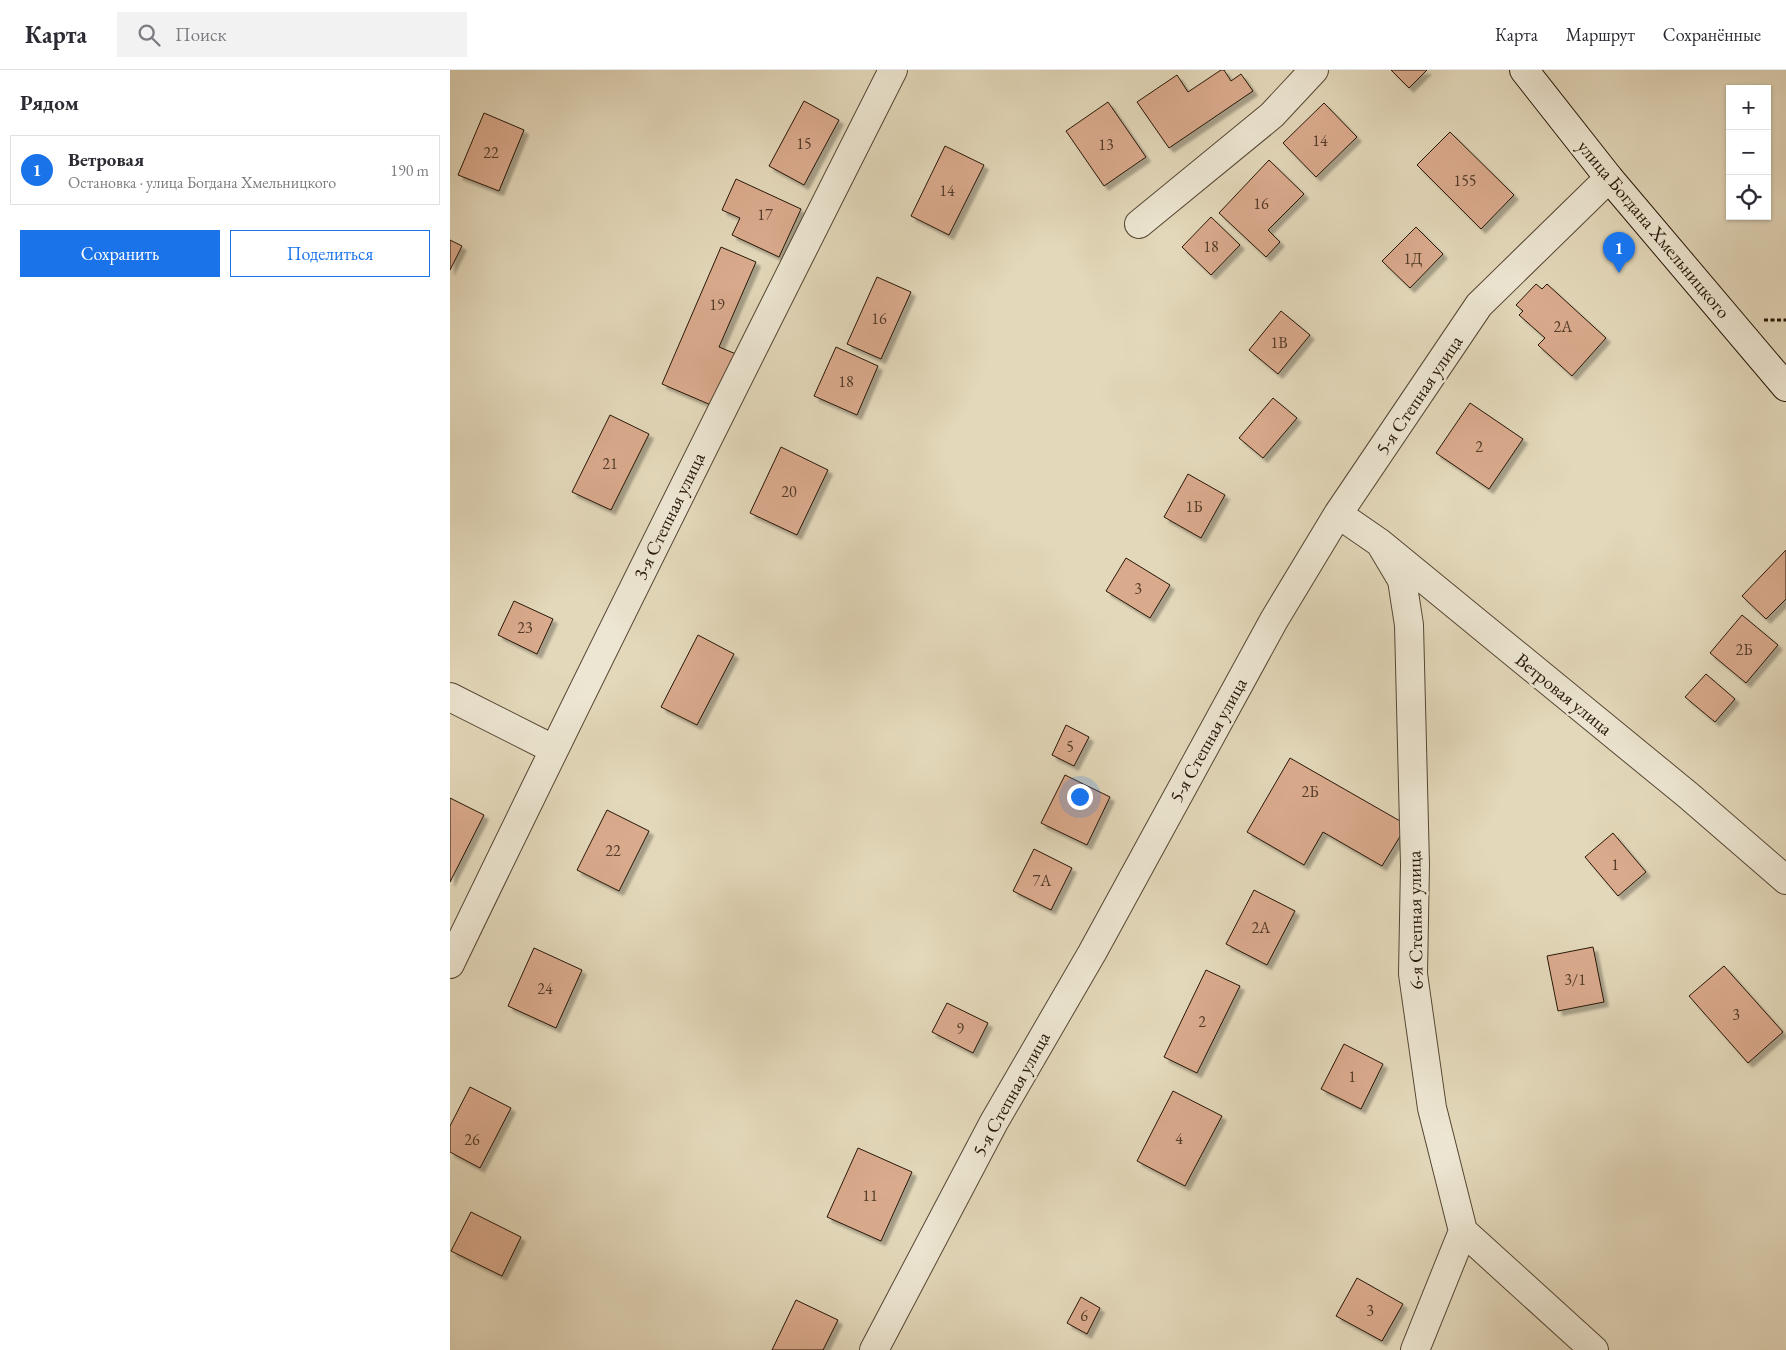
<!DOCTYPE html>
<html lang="ru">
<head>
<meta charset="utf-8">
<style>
	body { margin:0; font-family:"EB Garamond",serif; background:#f2f2f3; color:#2b2b33 }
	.controls { position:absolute; right:15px; top:15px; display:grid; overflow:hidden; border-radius:0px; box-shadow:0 1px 4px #0004 }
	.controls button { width:45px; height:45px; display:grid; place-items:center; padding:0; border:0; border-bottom:1px solid #e1e1e2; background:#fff; color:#2b2b33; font:25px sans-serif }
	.you { position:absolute; left:629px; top:726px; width:18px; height:18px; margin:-12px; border:4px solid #fff; border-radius:50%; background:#1a73e8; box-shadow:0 0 0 8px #1a73e833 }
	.badge { display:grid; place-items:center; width:32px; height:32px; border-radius:50%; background:#1a73e8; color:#fff; font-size:16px; font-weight:700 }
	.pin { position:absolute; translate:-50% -41px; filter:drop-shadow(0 1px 2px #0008) }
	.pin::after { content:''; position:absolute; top:26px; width:18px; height:15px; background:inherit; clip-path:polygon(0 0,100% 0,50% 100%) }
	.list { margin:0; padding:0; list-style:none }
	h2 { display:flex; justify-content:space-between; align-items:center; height:65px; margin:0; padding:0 20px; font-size:21px }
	h2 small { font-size:16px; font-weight:400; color:#7c7c81 }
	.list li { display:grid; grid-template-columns:32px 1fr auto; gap:15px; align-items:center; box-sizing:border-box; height:70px; margin:0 10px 10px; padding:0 10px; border:1px solid #e1e1e2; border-radius:0px }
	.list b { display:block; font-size:19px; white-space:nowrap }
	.list p { margin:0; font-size:16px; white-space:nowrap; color:#7c7c81 }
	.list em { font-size:16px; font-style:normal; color:#7c7c81 }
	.actions { display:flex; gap:10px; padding:15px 20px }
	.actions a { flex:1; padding:11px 0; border:1px solid #1a73e8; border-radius:0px; text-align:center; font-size:18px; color:#1a73e8 }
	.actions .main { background:#1a73e8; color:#fff }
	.icon { flex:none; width:28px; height:28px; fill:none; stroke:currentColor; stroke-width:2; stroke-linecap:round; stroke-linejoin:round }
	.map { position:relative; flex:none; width:1336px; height:1280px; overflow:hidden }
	header { display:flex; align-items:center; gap:30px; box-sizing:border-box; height:70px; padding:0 25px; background:#fff; border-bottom:1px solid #e1e1e2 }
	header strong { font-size:24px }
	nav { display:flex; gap:28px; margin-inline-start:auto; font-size:18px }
	.search { width:350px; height:45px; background:#f2f2f3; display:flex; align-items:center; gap:12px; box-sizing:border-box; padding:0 18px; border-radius:0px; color:#7c7c81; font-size:19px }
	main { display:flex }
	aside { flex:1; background:#fff }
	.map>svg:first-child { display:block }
</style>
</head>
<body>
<header>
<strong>Карта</strong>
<div class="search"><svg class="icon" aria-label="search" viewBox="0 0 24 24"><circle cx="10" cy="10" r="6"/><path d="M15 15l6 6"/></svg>Поиск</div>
<nav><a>Карта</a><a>Маршрут</a><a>Сохранённые</a></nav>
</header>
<main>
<aside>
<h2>Рядом<small></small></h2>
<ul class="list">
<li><span class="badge">1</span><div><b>Ветровая</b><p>Остановка · улица Богдана Хмельницкого</p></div><em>190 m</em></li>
</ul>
<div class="actions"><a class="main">Сохранить</a><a>Поделиться</a></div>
</aside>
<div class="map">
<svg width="1336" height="1280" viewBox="0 0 1336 1280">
	<defs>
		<filter id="shadow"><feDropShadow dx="4.5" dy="4.5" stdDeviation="1" flood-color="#0004"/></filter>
	</defs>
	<rect width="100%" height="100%" fill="#e3d8ba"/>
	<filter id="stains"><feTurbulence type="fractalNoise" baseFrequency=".004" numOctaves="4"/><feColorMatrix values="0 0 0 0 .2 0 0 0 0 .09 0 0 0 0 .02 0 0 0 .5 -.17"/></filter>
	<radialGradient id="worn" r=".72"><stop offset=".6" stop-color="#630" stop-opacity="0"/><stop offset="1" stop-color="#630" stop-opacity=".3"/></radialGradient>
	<path fill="#daaa8d" stroke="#261606" filter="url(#shadow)" d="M771 0H774L781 11 791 4 803 21 719 78 687 32 727 5 738 22Z
		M941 0H977L959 18Z
		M354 31 389 50 354 115 319 96Z
		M658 32 696 87 654 116 616 61Z
		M874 33 907 67 866 107 833 73Z
		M34 43 74 60 49 121 8 105Z
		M1000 62 1064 125 1031 159 967 95Z
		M495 76 534 95 499 165 461 146Z
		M819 90 854 124 818 160 830 172 816 187 769 143Z
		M286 109 351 139 329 187 282 165 290 148 272 140Z
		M761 147 790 175 761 205 732 177Z
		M966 157 993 184 960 218 932 191Z
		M0 170 12 176 0 200Z
		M271 177 306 192 269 277 291 286 268 338 212 314Z
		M427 207 461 222 431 289 397 274Z
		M1086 214 1092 219 1097 214 1156 268 1122 306 1088 275 1095 268 1069 245 1073 241 1066 235Z
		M831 241 860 265 828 304 799 280Z
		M386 277 428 296 407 345 364 326Z
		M823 328 847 348 813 388 789 368Z
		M1020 333 1073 369 1039 419 986 383Z
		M160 345 199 364 161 440 122 422Z
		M331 377 378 400 347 465 300 443Z
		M738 404 775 425 751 468 714 447Z
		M1336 480V529L1316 549 1292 526Z
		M676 488 720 515 700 548 656 521Z
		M64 531 103 549 87 584 48 565Z
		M1292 545 1328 575 1296 613 1260 583Z
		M248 565 284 584 247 655 211 637Z
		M1256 604 1285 629 1265 652 1235 627Z
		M616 655 639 667 624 696 602 685Z
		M840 688 957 755 932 796 873 762 854 795 797 762Z
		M615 705 660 727 637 775 591 753Z
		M0 728 34 745 0 812Z
		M157 740 199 761 169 821 127 800Z
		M1163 763 1196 802 1168 826 1135 787Z
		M584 779 622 798 601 840 563 821Z
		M804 820 845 841 817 895 776 874Z
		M1143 877 1154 932 1108 941 1097 886Z
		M84 878 132 900 106 958 58 936Z
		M1274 896 1333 962 1298 993 1239 926Z
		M756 900 790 916 747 1003 714 987Z
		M497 933 538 953 523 983 482 962Z
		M894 974 933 994 911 1039 871 1019Z
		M20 1017 61 1038 30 1098 0 1082V1056Z
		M723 1021 772 1046 735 1116 687 1091Z
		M408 1078 462 1102 431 1171 377 1147Z
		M21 1142 71 1167 52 1206 1 1181Z
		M907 1208 953 1234 932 1271 886 1246Z
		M631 1227 650 1238 637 1264 617 1253Z
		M346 1230 388 1250 373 1280H322Z"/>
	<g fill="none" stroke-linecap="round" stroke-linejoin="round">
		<g stroke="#554633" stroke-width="30">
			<path id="street" d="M689 154 822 45 864 0
				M888 444 930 473 1239 726 1336 810
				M930 473 952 510 959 555 965 795 963 904 982 1038 1013 1161 965 1280
				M0 627 103 679
				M0 894C144 595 293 297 443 0
				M1013 1161 1144 1280
				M424 1280 544 1052 642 883 824 550 888 444 1029 235 1159 108"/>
		</g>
		<g stroke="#261606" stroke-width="30">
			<path id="secondary" d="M1074 0 1159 108 1336 317"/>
		</g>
		<path stroke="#261606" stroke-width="3" stroke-dasharray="4 2.5" stroke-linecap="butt" d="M1314 250H1336"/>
		<use href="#street" stroke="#ede6d2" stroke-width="28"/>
		<use href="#secondary" stroke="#ede6d2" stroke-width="28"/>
	</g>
	<g text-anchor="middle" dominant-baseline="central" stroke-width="5" stroke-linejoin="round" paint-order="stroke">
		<g font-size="16" fill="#533b28">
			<text x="870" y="70">14</text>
			<text x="354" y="73">15</text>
			<text x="656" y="74">13</text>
			<text x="41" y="82">22</text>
			<text x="1015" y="110">155</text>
			<text x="497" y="120">14</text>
			<text x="811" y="133">16</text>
			<text x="315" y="144">17</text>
			<text x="761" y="176">18</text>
			<text x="963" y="188">1Д</text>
			<text x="267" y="234">19</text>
			<text x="429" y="248">16</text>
			<text x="1113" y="256">2А</text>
			<text x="829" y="272">1В</text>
			<text x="396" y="311">18</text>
			<text x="1029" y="376">2</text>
			<text x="160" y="393">21</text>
			<text x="339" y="421">20</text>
			<text x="744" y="436">1Б</text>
			<text x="688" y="518">3</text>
			<text x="75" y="557">23</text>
			<text x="1294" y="579">2Б</text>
			<text x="620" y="676">5</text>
			<text x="860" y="721">2Б</text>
			<text x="163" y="780">22</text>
			<text x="1165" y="794">1</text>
			<text x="592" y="810">7А</text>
			<text x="811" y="857">2А</text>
			<text x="1125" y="909">3/1</text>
			<text x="95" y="918">24</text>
			<text x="1286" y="944">3</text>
			<text x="752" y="951">2</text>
			<text x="510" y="958">9</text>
			<text x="902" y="1006">1</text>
			<text x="729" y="1068">4</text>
			<text x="22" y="1069">26</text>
			<text x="420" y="1125">11</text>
			<text x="920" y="1240">3</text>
			<text x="634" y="1245">6</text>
		</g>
		<g font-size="19" fill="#261606" stroke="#ede6d2">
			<text transform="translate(1204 159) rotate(50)">улица Богдана Хмельницкого</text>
			<text transform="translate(969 325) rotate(-56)">5-я Степная улица</text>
			<text transform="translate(219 446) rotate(-64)">3-я Степная улица</text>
			<text transform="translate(1114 624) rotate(39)">Ветровая улица</text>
			<text transform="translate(758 670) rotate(-61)">5-я Степная улица</text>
			<text transform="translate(965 850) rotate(-91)">6-я Степная улица</text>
			<text transform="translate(561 1024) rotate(-61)">5-я Степная улица</text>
		</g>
	</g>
	<rect width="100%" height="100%" filter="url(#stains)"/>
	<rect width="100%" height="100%" fill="url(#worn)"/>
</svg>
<div class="controls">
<button>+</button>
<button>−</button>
<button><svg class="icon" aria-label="locate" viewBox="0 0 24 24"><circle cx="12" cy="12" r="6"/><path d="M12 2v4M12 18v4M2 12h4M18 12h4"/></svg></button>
</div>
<div class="you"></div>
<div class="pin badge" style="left:1169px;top:203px">1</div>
</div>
</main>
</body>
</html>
